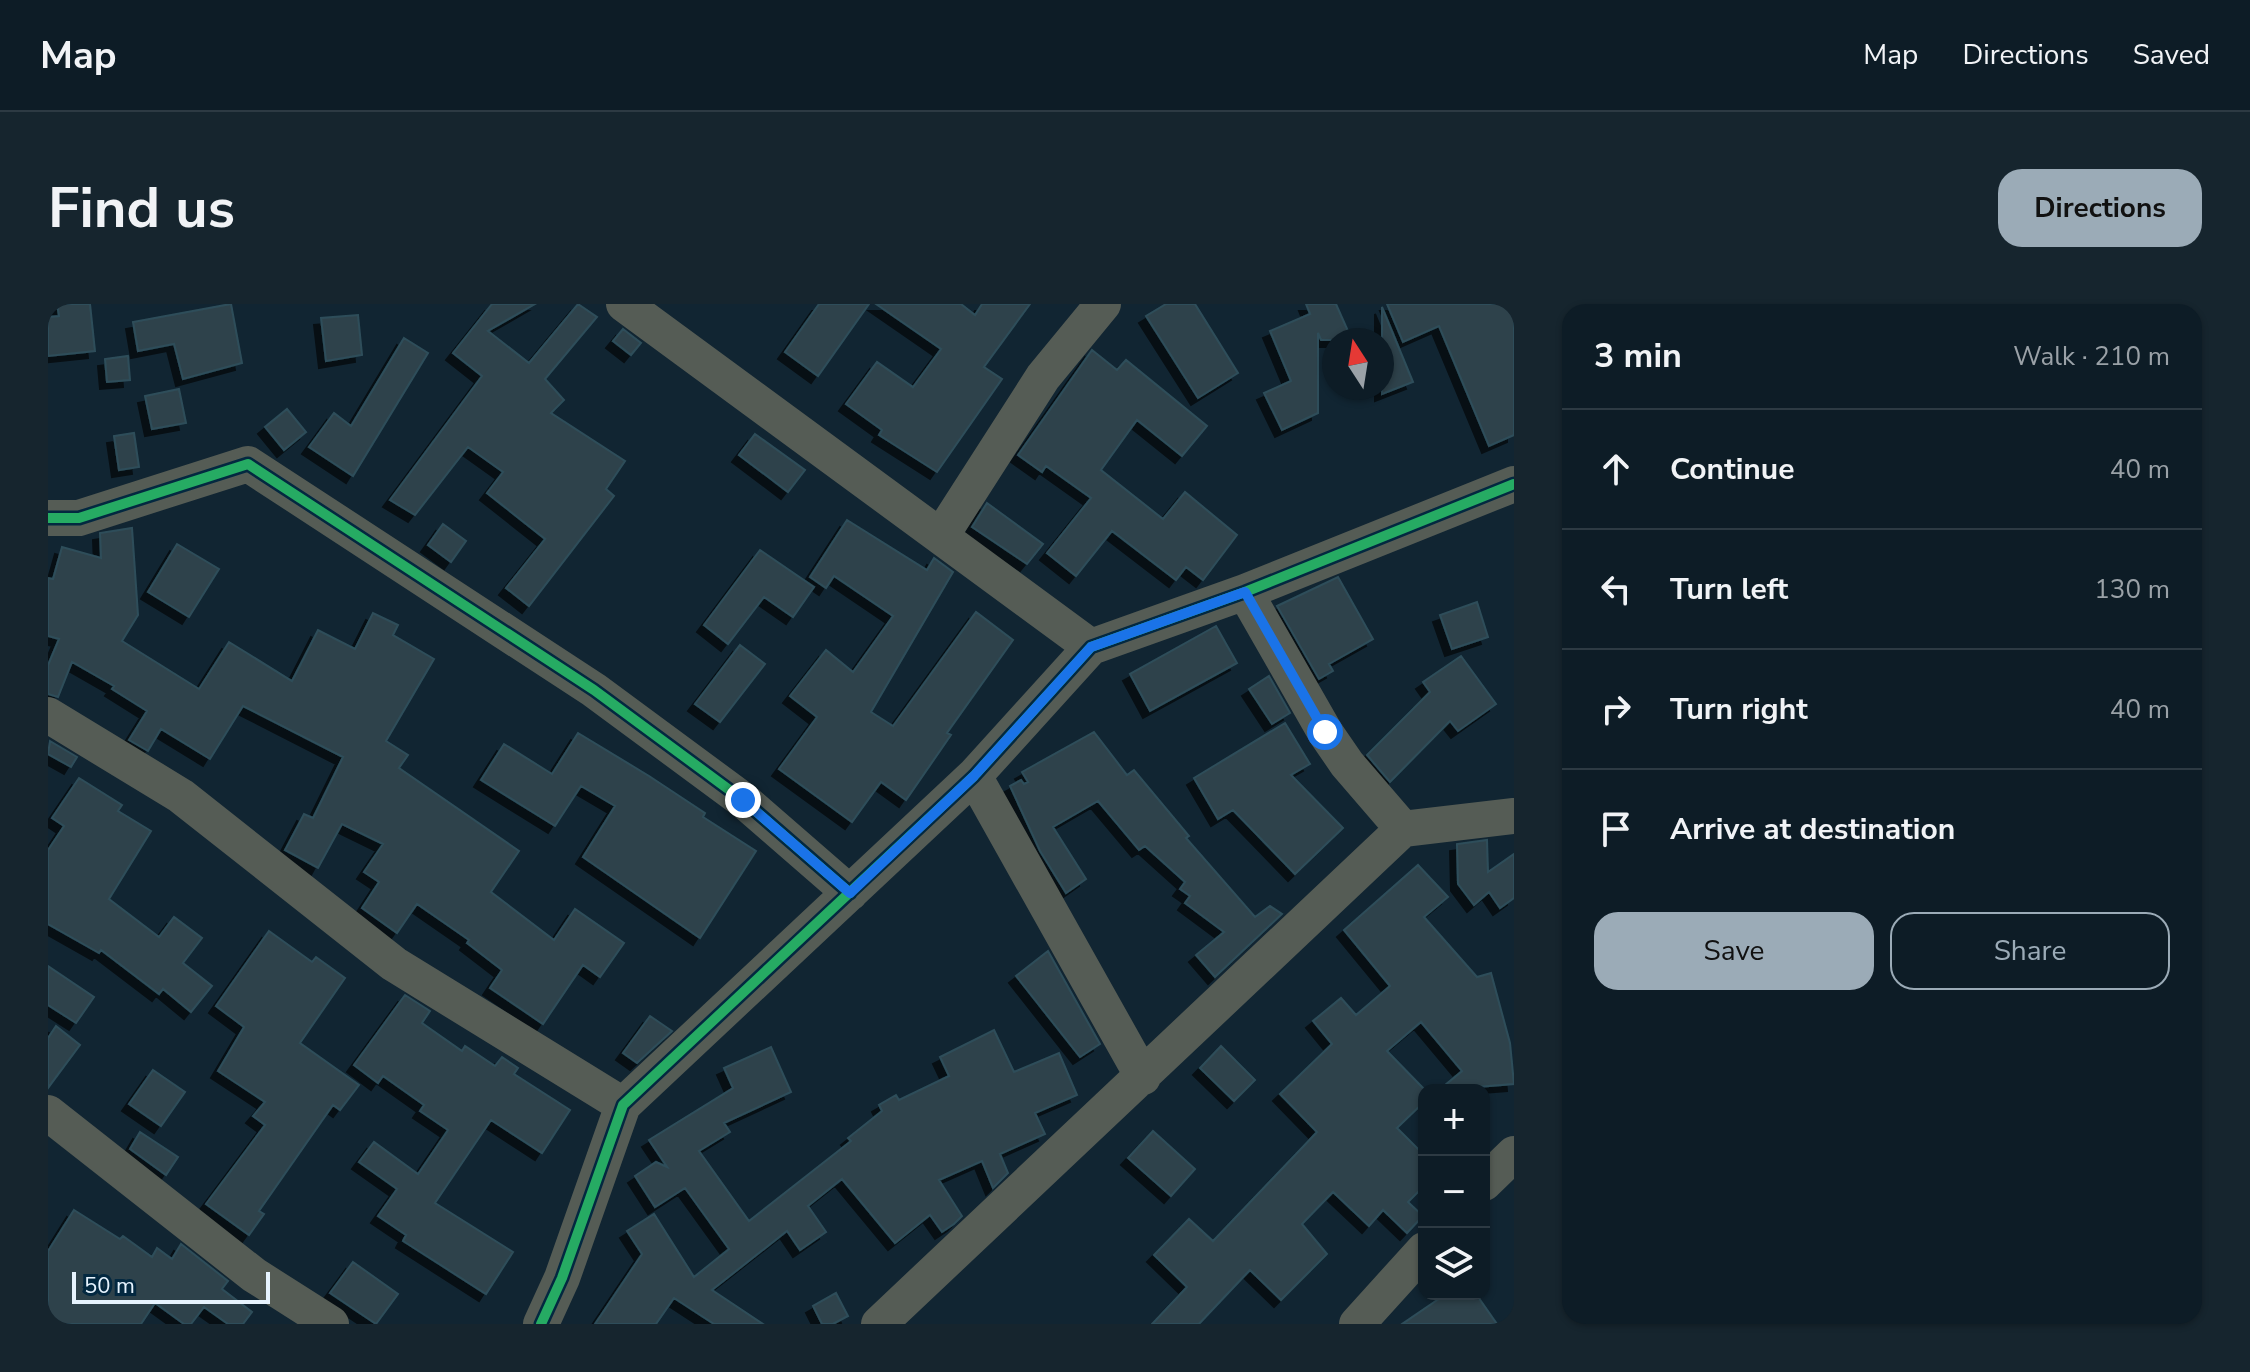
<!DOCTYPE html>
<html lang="en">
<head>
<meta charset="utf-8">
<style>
	body { margin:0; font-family:"Nunito Sans",sans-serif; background:#16252e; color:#f1f3f6 }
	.controls { position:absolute; right:24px; bottom:24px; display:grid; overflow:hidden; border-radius:16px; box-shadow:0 2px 6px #0004 }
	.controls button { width:72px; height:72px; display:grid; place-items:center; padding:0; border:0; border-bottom:2px solid #2d3a43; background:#0d1c26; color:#f1f3f6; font:40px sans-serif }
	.compass { position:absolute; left:1274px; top:24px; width:72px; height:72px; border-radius:50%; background:#0d1c26; box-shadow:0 2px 6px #0004; rotate:348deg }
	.scale { position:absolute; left:24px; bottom:20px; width:198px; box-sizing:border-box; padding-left:8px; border:4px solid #e6f3fe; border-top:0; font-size:22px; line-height:28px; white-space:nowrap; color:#e6f3fe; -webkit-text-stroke:6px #032840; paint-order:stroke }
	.stop { position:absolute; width:24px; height:24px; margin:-18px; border:6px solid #1a73e8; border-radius:50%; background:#fff }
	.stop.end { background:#1a73e8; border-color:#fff; box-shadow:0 2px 8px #0008 }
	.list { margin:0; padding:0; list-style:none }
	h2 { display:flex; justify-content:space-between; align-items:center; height:104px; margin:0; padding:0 32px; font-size:34px }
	h2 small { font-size:26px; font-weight:400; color:#9aa1a7 }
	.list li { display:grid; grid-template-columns:52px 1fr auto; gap:24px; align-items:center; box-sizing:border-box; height:120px; padding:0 32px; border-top:2px solid #2d3a43 }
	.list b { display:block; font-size:30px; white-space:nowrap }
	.list em { font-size:26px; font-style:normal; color:#9aa1a7 }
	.actions { display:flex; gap:16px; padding:24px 32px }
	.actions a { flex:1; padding:18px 0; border:2px solid #9babb7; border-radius:24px; text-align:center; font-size:28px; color:#9babb7 }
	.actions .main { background:#9babb7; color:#111 }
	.icon { flex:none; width:44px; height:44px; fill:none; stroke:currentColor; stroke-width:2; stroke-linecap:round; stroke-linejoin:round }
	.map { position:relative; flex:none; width:1466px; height:1020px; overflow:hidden; border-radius:24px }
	header { display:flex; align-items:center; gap:48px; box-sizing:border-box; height:112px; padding:0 40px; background:#0d1c26; border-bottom:2px solid #2d3a43 }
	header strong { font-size:38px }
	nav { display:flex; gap:44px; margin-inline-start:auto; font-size:28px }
	.intro { display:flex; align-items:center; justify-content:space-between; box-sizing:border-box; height:192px; padding:0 48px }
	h1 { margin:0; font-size:56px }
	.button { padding:20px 36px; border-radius:24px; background:#9babb7; color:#111; font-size:28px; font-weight:700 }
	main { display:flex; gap:48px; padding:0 48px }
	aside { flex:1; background:#0d1c26; border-radius:24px; box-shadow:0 2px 6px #0004 }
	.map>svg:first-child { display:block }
</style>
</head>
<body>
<header>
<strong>Map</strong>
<nav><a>Map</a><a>Directions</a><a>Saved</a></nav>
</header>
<div class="intro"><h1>Find us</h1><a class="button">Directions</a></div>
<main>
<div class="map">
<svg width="1466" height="1020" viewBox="0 0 1466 1020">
	<defs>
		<filter id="shadow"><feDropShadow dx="-7" dy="7" stdDeviation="0" flood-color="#0009"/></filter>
	</defs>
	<rect width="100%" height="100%" fill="#112532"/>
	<path fill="#2f434c" stroke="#2e4e5a" stroke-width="2" filter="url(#shadow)" d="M9 0H42L47 47 0 52V13L11 12Z
		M183 0 194 59 135 75 126 40 90 47 85 18Z
		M444 0H487L440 27 481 59 530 0 549 13 497 75 516 96 503 109 577 157 558 185 566 192 481 302 458 284 497 235 439 189 455 168 420 143 367 211 342 196 434 72 405 49Z
		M771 0H821L770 72 737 48Z
		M828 0H913L927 11 934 0H982L936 63 954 75 889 168 831 131 834 126 798 100 829 58 865 83 893 45Z
		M1118 0H1147L1190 69 1150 94 1098 12Z
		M1258 0H1288L1304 36H1273L1270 29V109L1234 126 1216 89 1243 77 1222 27 1262 10Z
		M1339 0H1466V131L1441 142 1391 22 1355 38Z
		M1334 3 1365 78 1334 90Z
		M310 11 314 51 278 57 273 14Z
		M575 25 593 39 583 51 565 37Z
		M356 34 380 49 305 172 261 143 286 109 303 122Z
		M1044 46 1069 66 1078 56 1159 122 1134 152 1089 116 1053 166 1115 215 1137 188 1189 231 1155 276 1138 263 1128 276 1064 227 1028 272 999 249 1043 194 998 162 994 168 970 151Z
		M80 52 82 76 59 78 57 55Z
		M131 85 138 119 104 125 97 92Z
		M239 105 258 128 236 146 217 123Z
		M86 129 91 163 71 166 66 132Z
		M707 130 757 166 740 188 691 151Z
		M939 199 995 240 979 260 924 223Z
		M799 216 879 266 886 254 905 268 823 408 845 422 928 308 965 336 899 429 903 431 858 496 833 478 804 518 731 465 769 413 742 392 778 346 805 368 845 312 786 272 778 284 762 273Z
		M395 220 418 237 403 258 380 241Z
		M84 224 90 311 74 337 151 385 181 338 244 377 270 326 307 345 325 309 350 321 345 331 386 355 338 437 360 451 351 464 471 547 443 588 506 636 527 605 576 639 552 673 535 661 495 720 442 684 454 666 419 639 421 636 369 600 349 629 314 604 331 578 316 568 335 540 294 520 270 564 237 546 256 510 265 514 295 453 195 402 162 455 113 425 100 447 81 436 99 407 64 385 66 382 24 358 10 393 0 390V361L11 335 0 332V274L5 275 14 243 53 254 52 229Z
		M129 240 171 265 141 313 100 288Z
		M712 246 766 283 745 313 716 293 680 340 656 321Z
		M1290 273 1325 335 1281 360 1285 367 1271 375 1229 302Z
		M1429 298 1440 333 1404 345 1392 311Z
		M1168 322 1189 359 1102 407 1082 370Z
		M692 341 717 360 672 418 647 400Z
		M1413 352 1448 400 1410 427 1402 417 1342 478 1319 451 1382 388 1375 378Z
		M1221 372 1242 409 1224 420 1201 385Z
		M1237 419 1262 460 1243 471 1295 524 1247 570 1185 506 1170 515 1146 474Z
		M1046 428 1079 471 1086 466 1141 532 1138 534 1207 613 1222 602 1234 610 1167 673 1148 651 1176 628 1137 599 1142 592 1132 585 1137 578 1097 542 1091 546 1050 497 1005 523 1038 575 1018 589 992 547 962 482 973 476 976 480 980 478 974 468Z
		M530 429 601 472 657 509 655 513 708 547 652 634 535 553 567 502 533 482 507 522 433 476 456 440 504 470Z
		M2 437 29 453 23 463 0 450Z
		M31 474 74 501 70 507 103 527 61 595 111 633 126 613 154 634 135 659 164 682 143 708 115 685 111 690 53 646 51 649 0 620V546L16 522 4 514Z
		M1439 536 1440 568 1466 550V594L1452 604 1441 588 1426 601 1410 580 1409 540Z
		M1370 561 1400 593 1376 613 1429 673 1443 669 1462 739 1466 780 1391 786 1414 767 1373 718 1339 747 1376 785V798L1349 824 1376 851V882L1360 898 1375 912 1359 929 1335 906 1321 922 1285 888 1254 920 1279 950 1233 996 1202 966 1151 1020H1104L1139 983 1106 951 1141 915 1165 937 1269 828 1232 790 1284 740 1265 717 1293 694 1308 711 1342 682 1296 626Z
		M221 627 264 658 268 653 297 674 252 739 311 781 292 806 285 801 211 907 216 910 201 931 158 900 217 821 205 812 217 798 170 767 196 723 168 702Z
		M1000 647 1052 740 1032 753 968 672Z
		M0 662 46 693 28 719 0 701Z
		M357 691 382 707 374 719 414 747 417 742 447 762 454 753 470 764 466 770 522 806 494 849 443 816 387 899 465 948 438 990 355 937 358 931 330 912 349 885 311 858 326 838 370 870 400 826 372 807 376 801 335 772 330 779 306 761Z
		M602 712 624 727 589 759 575 749Z
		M8 722 32 741 0 784V734Z
		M946 726 966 768 1011 749 1029 791 987 809 997 830 952 850 960 869 945 884 934 857 891 876 914 912 906 920 894 928 882 911 847 939 794 875 760 902 778 928 752 946 739 927 664 986 715 1020H666L626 994 608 1020H547L594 950 579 927 606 910 646 973 681 945 637 884 607 903 587 872 608 858 619 863 601 836 685 784 676 764 723 743 743 788 676 819 682 828 651 847 701 917 803 837 800 834 834 807 831 801 848 791 851 796 901 772 892 753Z
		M1173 742 1207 776 1186 797 1152 764Z
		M105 766 137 788 113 822 81 800Z
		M1105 827 1147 865 1123 892 1080 854Z
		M92 828 130 853 118 871 82 845Z
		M26 906 72 935 75 932 104 953 109 944 124 955 133 940 180 977 174 985 204 1008 195 1020H180L156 1003 143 1020H136L107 999 93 1020H0V947Z
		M305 958 350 990 328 1020 282 989Z
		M788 989 800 1012 785 1020H774L765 1002Z
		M1398 990H1428L1449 1020H1354Z"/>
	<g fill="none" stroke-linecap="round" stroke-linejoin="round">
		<path stroke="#555c55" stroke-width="36" d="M576 0 1043 343
			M0 214H31L200 160 546 386 695 496 802 589
			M893 232 995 73 1055 0
			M1197 288 1277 428 1299 460 1355 525
			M0 411 133 492 346 660 575 801
			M926 472 1095 773
			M0 809 206 971 283 1020
			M1436 879 1466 850
			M493 1020 514 974 575 801 926 472 1043 343 1197 288 1466 180
			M831 1020 1355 525 1466 512
			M1309 1020 1376 946"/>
		<g stroke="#032840" stroke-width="15">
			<path id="cycleway" d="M0 214H31L200 160 546 386 695 496 802 589
				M493 1020 514 974 575 801 926 472 1043 343 1197 288 1466 180"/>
		</g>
		<use href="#cycleway" stroke="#26ab63" stroke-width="10"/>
	</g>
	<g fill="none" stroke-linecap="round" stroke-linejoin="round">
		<path stroke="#1a73e8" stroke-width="10" d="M695 496 802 589 926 472 1043 343 1197 288 1277 428"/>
	</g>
</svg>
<div class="controls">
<button>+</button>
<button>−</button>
<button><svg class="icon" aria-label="layers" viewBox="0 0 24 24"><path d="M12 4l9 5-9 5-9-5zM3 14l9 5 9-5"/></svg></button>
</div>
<svg class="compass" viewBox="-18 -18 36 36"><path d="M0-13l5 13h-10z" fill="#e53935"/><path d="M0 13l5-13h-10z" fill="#9aa1a7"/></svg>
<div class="scale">50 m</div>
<div class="stop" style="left:1277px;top:428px"></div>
<div class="stop end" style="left:695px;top:496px"></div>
</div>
<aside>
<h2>3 min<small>Walk · 210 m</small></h2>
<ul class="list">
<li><svg class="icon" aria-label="ahead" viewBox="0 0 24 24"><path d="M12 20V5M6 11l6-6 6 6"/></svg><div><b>Continue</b></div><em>40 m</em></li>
<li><svg class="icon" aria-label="left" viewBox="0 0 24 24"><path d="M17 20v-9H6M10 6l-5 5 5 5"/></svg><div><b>Turn left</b></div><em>130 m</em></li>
<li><svg class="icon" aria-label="right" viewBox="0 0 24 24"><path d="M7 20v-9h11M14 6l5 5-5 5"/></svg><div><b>Turn right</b></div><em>40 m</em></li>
<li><svg class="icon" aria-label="arrive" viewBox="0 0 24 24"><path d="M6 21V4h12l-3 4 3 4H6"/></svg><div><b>Arrive at destination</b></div></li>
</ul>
<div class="actions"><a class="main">Save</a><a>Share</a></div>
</aside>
</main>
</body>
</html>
